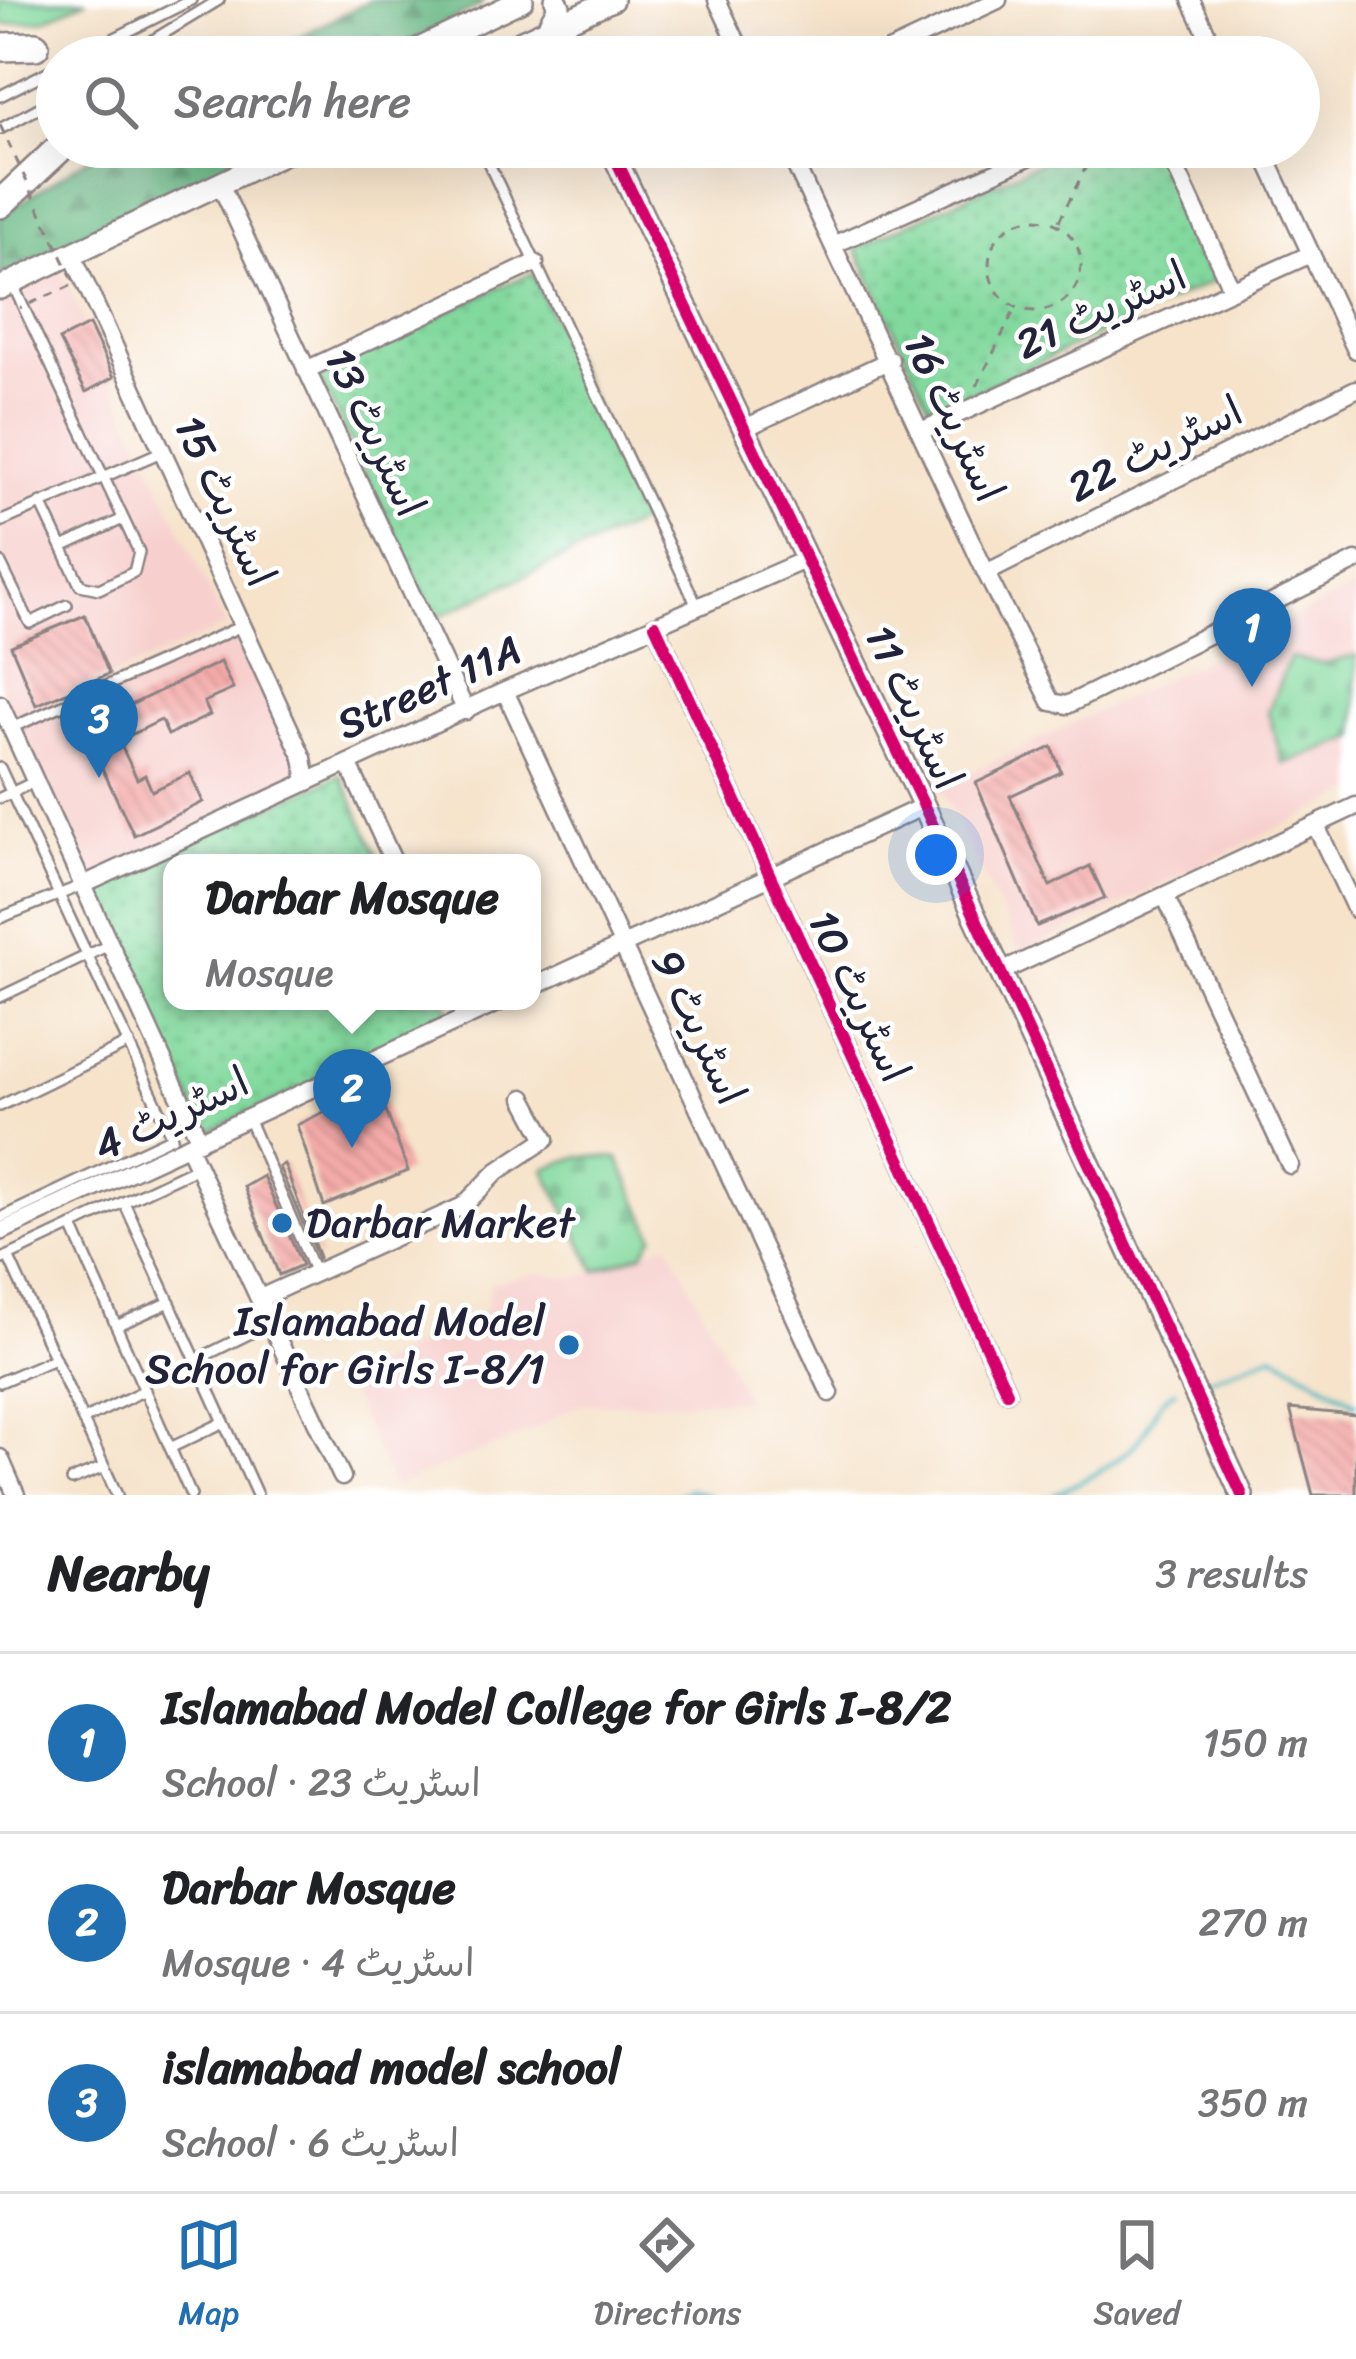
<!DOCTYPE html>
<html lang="en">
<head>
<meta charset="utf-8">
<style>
	body { margin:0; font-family:Sriracha,"Playpen Sans Arabic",sans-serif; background:#f6f6f6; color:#202124 }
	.you { position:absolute; left:936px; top:855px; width:42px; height:42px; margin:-30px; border:9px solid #fff; border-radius:50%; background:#1a73e8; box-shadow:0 0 0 18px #1a73e833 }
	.badge { display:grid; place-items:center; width:78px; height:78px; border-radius:50%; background:#1f6fb2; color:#fff; font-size:39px; font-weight:700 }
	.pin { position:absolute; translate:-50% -99px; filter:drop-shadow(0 3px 6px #0008) }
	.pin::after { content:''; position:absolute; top:63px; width:42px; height:36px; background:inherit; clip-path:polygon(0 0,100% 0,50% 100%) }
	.popup { position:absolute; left:163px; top:854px; width:378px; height:156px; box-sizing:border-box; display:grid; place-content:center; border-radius:24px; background:#fff; filter:drop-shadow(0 3px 9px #0005); font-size:39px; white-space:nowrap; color:#757577 }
	.popup b { font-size:45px; color:#202124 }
	.popup::after { content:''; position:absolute; left:50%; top:100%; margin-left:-24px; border:24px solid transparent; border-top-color:#fff }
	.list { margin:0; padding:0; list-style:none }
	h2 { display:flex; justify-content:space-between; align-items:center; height:156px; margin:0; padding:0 48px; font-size:51px }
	h2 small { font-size:39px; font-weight:400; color:#757577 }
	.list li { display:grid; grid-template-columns:78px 1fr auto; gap:36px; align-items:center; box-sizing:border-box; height:180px; padding:0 48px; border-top:3px solid #e0e0e0 }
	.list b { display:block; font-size:45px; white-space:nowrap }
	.list p { margin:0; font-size:39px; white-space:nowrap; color:#757577 }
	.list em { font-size:39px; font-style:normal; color:#757577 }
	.icon { flex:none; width:66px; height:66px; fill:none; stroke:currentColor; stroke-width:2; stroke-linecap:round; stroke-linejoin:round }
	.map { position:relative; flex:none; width:1356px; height:1495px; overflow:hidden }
	.search { position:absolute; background:#fff; box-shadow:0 12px 48px #0002; left:36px; right:36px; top:36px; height:132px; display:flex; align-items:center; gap:30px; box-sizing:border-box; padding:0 42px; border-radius:66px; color:#757577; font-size:45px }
	.sheet { height:696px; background:#fff }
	nav { display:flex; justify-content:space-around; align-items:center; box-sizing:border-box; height:168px; border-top:3px solid #e0e0e0; background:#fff; font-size:33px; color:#757577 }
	nav a { display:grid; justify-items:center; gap:6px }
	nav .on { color:#1f6fb2 }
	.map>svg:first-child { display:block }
</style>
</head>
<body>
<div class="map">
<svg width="1356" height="1495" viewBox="0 0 1356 1495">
	<defs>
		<pattern id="forest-firs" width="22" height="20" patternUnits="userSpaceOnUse" patternTransform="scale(3)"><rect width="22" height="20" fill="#69b984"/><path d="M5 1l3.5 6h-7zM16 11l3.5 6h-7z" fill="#56966d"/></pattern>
		<pattern id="cemetery-stones" width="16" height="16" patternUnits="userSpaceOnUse" patternTransform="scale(3)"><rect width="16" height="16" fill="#82d99d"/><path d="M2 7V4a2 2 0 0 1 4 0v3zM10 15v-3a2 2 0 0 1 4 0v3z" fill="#70ba88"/></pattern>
		<pattern id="park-dots" width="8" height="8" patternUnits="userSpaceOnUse" patternTransform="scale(3)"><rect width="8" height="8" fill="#82d99d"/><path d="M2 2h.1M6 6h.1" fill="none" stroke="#70ba88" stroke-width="1.8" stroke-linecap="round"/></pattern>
		<pattern id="building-back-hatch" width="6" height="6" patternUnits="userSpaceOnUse" patternTransform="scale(3)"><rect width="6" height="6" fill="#f4aba9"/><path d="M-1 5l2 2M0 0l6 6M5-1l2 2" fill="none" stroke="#d19392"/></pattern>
	</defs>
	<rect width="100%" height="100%" fill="#fff"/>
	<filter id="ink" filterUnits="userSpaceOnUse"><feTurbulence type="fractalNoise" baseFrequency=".00833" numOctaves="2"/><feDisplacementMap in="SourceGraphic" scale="24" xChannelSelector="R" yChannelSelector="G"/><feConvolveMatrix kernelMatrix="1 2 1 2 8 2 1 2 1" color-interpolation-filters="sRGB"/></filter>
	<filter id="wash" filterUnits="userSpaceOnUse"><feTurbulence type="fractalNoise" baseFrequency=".004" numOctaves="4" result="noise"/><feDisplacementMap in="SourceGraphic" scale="48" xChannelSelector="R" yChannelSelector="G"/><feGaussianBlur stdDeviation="2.7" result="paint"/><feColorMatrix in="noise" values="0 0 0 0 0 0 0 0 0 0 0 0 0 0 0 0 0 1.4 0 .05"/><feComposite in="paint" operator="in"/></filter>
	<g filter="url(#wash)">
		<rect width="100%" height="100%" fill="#f6e3ca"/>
		<path fill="#f7d0ce" d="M60 270 226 626 16 719 0 685V298Z
			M1356 587V790L1021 953 941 787Z
			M244 625 307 781 83 885 11 728Z
			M669 1243 747 1400 579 1404 529 1432 393 1487 344 1382 485 1311 491 1283 539 1273 577 1278Z"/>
		<path fill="#82d99d" stroke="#527e6c" stroke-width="3" d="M0 0H87L44 20 0 25Z"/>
		<path fill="url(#forest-firs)" stroke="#466e60" stroke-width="3" d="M371 0H482L481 5 381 57H260Z
			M105 147H247L223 168 0 276V216Z"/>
		<path fill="url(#cemetery-stones)" stroke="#527e6c" stroke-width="3" d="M1356 655V738L1283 764 1268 712 1289 658 1326 664Z
			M580 1156 618 1158 654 1236 643 1253 596 1271 544 1169Z"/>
		<path fill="url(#park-dots)" stroke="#527e6c" stroke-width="3" d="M1073 147H1160L1220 278 932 412 856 248Z
			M532 273 647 519 435 618 316 371Z
			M341 775 381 863H172V1001H445L452 1017 207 1133 90 885Z"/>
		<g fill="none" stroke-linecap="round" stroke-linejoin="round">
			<path stroke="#45b4bd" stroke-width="4.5" d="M1203 1381 1274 1354 1356 1403
				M679 1495 689 1490 708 1495
				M1054 1495C1083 1480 1113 1467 1136 1443 1152 1427 1154 1399 1176 1391"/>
		</g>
		<g id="blocks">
			<path fill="url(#building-back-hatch)" d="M89 325 114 377 86 392 59 340Z
				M85 615 109 674 36 705 11 646Z
				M220 662 233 689 204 702 210 715 168 735 161 720 119 741 137 779 145 775 152 791 190 773 203 802 134 835 83 728Z
				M1052 747 1061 772 1010 796 1050 886 1090 866 1105 898 1037 926 976 783Z
				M377 1086 408 1171 324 1206 297 1125Z
				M284 1164 319 1257 318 1258 279 1167Z
				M263 1176 302 1265 279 1275 244 1187Z
				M1290 1409 1356 1415V1495H1313Z"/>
		</g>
	</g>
	<g filter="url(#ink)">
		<use href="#blocks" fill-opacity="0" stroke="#8c8282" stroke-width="3"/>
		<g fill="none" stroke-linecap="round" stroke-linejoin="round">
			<g stroke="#8c8282" stroke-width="14">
				<path id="service" d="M77 57 191 0
					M125 57 219 0
					M0 96 57 67
					M0 129 57 98
					M481 147 697 606
					M12 283 139 552 134 572 99 589 80 585 41 503
					M0 522 161 452
					M62 547 123 519
					M0 562 30 623 67 605
					M11 728 244 625
					M0 768 172 1137 0 1218
					M0 798 36 781
					M0 918 83 885
					M0 997 109 945
					M0 1106 129 1043
					M248 1118 315 1273
					M124 1202 257 1495
					M72 1226 191 1495
					M8 1256 117 1495
					M0 1260 198 1167
					M116 1326 170 1302
					M196 1360 271 1323
					M0 1382 54 1359
					M83 1420 145 1390
					M170 1448 224 1422
					M72 1480 104 1467"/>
			</g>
			<g stroke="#8c8282" stroke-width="21">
				<path id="minor" d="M717 0 744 57
					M1191 0 1218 57
					M876 57 998 0
					M787 147 986 573 1051 702 1067 705 1356 561
					M1166 147 1232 290
					M1261 147 1356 350
					M220 184 466 711
					M833 245 1051 147
					M72 254 303 758 307 781
					M306 370 535 263
					M745 428 890 360
					M921 431 1311 254
					M986 573 1356 389
					M655 625 1007 1392
					M505 691 830 1393
					M0 704 200 1141
					M348 763 394 863
					M1316 826 1356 910
					M83 885 505 691 807 559
					M1165 896 1290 1165
					M1001 972 1356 806
					M532 987 924 806
					M457 1001 465 1018
					M188 1146 342 1477
					M0 1232 502 1001
					M260 1298 463 1206 498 1171 546 1139 524 1098
					M0 1458 16 1495"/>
			</g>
			<g stroke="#8c8282" stroke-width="26">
				<path id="tertiary" d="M550 23 567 57
					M550 23 559 7 556 0
					M402 57 522 0
					M487 57 612 0
					M610 147 924 806 1242 1495
					M0 288 297 147"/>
			</g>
			<g stroke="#8c8282" stroke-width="32">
				<path id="primary" d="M0 47 35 46
					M0 204 61 147"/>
			</g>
			<path stroke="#8c8282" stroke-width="3" stroke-dasharray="9 9" stroke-linecap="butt" d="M989 265a46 46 0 1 1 92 0a46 46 0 1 1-92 0Z
				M1059 221 1096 147
				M977 386 1015 309"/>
			<use href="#service" stroke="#fff" stroke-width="9"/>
			<use href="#minor" stroke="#fff" stroke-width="16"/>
			<use href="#tertiary" stroke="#fff" stroke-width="21"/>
			<use href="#primary" stroke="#fff" stroke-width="27"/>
			<path stroke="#8c8282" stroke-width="3" stroke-dasharray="9 9" stroke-linecap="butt" d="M0 125 75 284 20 308"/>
			<g stroke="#fff" stroke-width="20">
				<path id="cycleway" d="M610 147 924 806 1242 1495
					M655 625 1007 1392"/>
			</g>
			<use href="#cycleway" stroke="#d6006c" stroke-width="12"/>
		</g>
	</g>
	<g fill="#1f6fb2" stroke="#fff" stroke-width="4.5">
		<circle cx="282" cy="1223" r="12"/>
		<circle cx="569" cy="1345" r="12"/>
	</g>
	<g text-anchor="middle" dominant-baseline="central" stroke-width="9" stroke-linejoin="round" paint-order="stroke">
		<g font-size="42" fill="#22223b" stroke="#fff">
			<text transform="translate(1101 310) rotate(-24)">اسٹریٹ 21</text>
			<text transform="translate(954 417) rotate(65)">اسٹریٹ 16</text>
			<text transform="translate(375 432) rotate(65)">اسٹریٹ 13</text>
			<text transform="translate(1155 449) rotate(-26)">اسٹریٹ 22</text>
			<text transform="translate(225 501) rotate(65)">اسٹریٹ 15</text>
			<text transform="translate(429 687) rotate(-24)">Street 11A</text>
			<text transform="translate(914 707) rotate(65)">اسٹریٹ 11</text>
			<text transform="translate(859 996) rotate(65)">اسٹریٹ 10</text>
			<text transform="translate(699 1027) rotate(65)">اسٹریٹ 9</text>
			<text transform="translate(171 1114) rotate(-25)">اسٹریٹ 4</text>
		</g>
		<g font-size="42" fill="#22223b" stroke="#fff" text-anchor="start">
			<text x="306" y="1223">Darbar Market</text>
			<text x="545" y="1321" text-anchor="end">Islamabad Model<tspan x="545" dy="48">School for Girls I-8/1</tspan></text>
		</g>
	</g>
</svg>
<div class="you"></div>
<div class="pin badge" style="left:1252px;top:687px">1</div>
<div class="pin badge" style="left:352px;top:1148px">2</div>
<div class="popup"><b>Darbar Mosque</b>Mosque</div>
<div class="pin badge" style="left:99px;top:778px">3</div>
<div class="search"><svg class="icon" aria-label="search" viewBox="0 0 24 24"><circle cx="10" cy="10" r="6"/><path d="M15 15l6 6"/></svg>Search here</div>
</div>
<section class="sheet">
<h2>Nearby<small>3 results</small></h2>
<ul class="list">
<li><span class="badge">1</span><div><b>Islamabad Model College for Girls I-8/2</b><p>School · اسٹریٹ 23</p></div><em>150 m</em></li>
<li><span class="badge">2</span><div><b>Darbar Mosque</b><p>Mosque · اسٹریٹ 4</p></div><em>270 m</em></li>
<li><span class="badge">3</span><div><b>islamabad model school</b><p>School · اسٹریٹ 6</p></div><em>350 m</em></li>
</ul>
</section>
<nav>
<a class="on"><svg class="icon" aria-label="map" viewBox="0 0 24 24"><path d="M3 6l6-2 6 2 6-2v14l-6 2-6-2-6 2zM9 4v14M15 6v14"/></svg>Map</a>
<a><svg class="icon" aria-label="directions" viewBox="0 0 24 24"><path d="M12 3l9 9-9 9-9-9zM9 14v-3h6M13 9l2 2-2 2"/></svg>Directions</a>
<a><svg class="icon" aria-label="saved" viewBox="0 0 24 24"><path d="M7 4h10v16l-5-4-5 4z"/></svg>Saved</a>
</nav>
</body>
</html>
